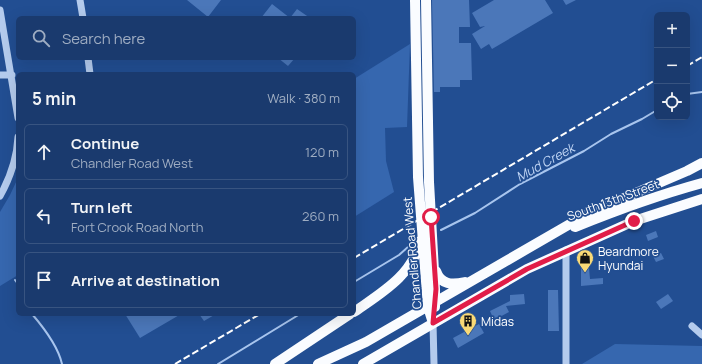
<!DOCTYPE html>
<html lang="en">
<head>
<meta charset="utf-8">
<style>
	body { margin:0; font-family:Manrope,sans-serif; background:#234173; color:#f1f3f6 }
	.controls { position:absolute; right:12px; top:12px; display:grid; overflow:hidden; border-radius:6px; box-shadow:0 4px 16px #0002 }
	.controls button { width:36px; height:36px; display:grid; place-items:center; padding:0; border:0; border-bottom:1px solid #385481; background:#1a3a6e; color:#f1f3f6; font:20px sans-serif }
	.stop { position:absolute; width:12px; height:12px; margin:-9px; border:3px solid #e11d48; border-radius:50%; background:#fff }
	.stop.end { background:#e11d48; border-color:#fff; box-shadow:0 1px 4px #0008 }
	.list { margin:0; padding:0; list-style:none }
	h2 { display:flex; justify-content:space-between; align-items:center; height:52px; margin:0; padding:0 16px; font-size:17px }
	h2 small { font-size:13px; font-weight:400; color:#9fadc2 }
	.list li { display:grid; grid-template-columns:26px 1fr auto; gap:12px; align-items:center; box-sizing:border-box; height:56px; margin:0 8px 8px; padding:0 8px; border:1px solid #385481; border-radius:6px }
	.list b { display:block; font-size:15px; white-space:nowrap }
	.list p { margin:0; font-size:13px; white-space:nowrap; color:#9fadc2 }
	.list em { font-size:13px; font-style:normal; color:#9fadc2 }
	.icon { flex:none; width:22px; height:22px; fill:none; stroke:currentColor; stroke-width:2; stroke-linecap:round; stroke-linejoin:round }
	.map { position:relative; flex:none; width:702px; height:364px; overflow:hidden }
	.search { position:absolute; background:#1a3a6e; box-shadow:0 4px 16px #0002; left:16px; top:16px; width:340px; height:44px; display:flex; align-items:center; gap:10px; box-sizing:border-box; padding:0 14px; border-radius:6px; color:#9fadc2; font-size:15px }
	.panel { position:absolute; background:#1a3a6e; box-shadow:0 4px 16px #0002; left:16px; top:72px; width:340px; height:244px; border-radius:6px }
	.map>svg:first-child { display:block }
</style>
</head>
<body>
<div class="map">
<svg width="702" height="364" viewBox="0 0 702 364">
	<rect width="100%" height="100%" fill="#224e92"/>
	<path fill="#3667af" d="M410 44 407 127 385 128 386 161 394 192 354 217V79Z
		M17 180 18 182V275L0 286V212L10 195Z
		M615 344 702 346V364H582Z"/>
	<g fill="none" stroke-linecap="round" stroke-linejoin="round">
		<path stroke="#a8c5ee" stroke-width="2" d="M687 94 702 92
			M441 230 475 213 520 184 584 151 611 134 642 119 657 110
			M15 280 18 284
			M354 282 399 255 408 247
			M32 314C44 328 58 346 62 364
			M218 364 300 314"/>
	</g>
	<path fill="#4b77b9" d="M187 0H221L208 17Z
		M432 0H469L470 27H459V43H471L472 80H460V87H440V92H434Z
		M494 0H545L553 13 492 49 489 44 481 49 472 34 485 26 480 27 472 13Z
		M563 0H576L566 5Z
		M272 4 290 18 297 9 310 18H261Z
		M278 58H295L288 66Z
		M656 231 658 237 648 241 646 235Z
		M661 253 664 259 656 262 653 256Z
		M581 268H589L590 279 603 278V284L581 286Z
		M548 290H558L559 331H548Z
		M524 294 525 304 506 306 509 312 494 320 490 311 510 301V295Z
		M668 294 673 301 661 309 656 302Z
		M125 314H181L140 338Z
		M199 314H216L204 321Z
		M479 324 484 333 458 348 453 338Z"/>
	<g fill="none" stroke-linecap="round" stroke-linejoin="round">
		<path stroke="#b4cbed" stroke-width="7" d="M80 0 83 18
			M0 10 18 118
			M88 58 90 74
			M0 75H12
			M0 196C10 178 17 158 18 137
			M566 250V364
			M433 323 434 364
			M692 326 702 335"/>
		<path stroke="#fafcff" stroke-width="10" d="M415 0 418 177 428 307 433 323
			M426 0 429 182 435 289V307
			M575 227C617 210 658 195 702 183
			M436 271C441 285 452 285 465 282
			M354 312C381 293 413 275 420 241
			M275 364 350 314
			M318 364 366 342 589 213 687 171 702 163
			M363 364 527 269 634 221 702 199"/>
		<path stroke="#fff" stroke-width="2" stroke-dasharray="7 3" stroke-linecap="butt" d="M687 66 702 57
			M354 258 657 79
			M175 364 260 314"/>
	</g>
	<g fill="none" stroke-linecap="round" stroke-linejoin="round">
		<path stroke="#e11d48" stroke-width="5" d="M431 217 436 289 433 323 527 269 634 221"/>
	</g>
	<defs>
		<g id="shop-pin" transform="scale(0.9)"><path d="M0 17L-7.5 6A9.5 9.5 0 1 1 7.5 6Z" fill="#f9d976" stroke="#224e92"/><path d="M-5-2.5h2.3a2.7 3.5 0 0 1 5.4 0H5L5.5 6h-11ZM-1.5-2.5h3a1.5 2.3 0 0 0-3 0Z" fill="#111"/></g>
		<g id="building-pin" transform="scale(0.9)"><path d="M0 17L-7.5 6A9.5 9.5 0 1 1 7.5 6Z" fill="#f9d976" stroke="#224e92"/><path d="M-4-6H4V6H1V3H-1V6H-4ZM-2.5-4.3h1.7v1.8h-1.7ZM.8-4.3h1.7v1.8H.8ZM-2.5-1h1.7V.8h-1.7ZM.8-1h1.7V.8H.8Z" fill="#111"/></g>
	</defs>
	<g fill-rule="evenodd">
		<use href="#shop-pin" x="585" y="258"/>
		<use href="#building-pin" x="468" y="321"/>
	</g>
	<g text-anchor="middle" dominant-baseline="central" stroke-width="3.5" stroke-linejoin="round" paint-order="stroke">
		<g font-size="12" fill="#fff" stroke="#224e92">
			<text transform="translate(613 200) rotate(-20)">South 13th Street</text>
			<text transform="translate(412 253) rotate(-95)">Chandler Road West</text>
		</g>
		<g font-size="12" fill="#fff" stroke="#224e92" text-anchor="start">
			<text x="598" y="251">Beardmore<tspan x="598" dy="14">Hyundai</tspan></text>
			<text x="481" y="321">Midas</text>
		</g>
		<g font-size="13" font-style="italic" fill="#c0d5f4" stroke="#224e92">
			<text transform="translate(545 162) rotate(-29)">Mud Creek</text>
		</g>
	</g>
</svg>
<div class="controls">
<button>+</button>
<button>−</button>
<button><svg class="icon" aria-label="locate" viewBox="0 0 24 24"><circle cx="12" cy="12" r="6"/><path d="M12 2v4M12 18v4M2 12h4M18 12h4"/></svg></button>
</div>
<div class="stop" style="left:431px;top:217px"></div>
<div class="stop end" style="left:634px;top:221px"></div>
<div class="search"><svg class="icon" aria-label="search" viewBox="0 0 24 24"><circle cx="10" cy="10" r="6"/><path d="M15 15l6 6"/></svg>Search here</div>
<section class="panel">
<h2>5 min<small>Walk · 380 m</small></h2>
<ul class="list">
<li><svg class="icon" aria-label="ahead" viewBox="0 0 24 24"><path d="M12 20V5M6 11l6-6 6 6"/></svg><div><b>Continue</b><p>Chandler Road West</p></div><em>120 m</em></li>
<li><svg class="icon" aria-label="left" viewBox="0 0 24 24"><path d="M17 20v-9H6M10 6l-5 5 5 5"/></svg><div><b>Turn left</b><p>Fort Crook Road North</p></div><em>260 m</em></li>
<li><svg class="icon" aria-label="arrive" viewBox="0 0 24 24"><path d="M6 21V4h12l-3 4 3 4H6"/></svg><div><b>Arrive at destination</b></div></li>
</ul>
</section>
</div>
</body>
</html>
